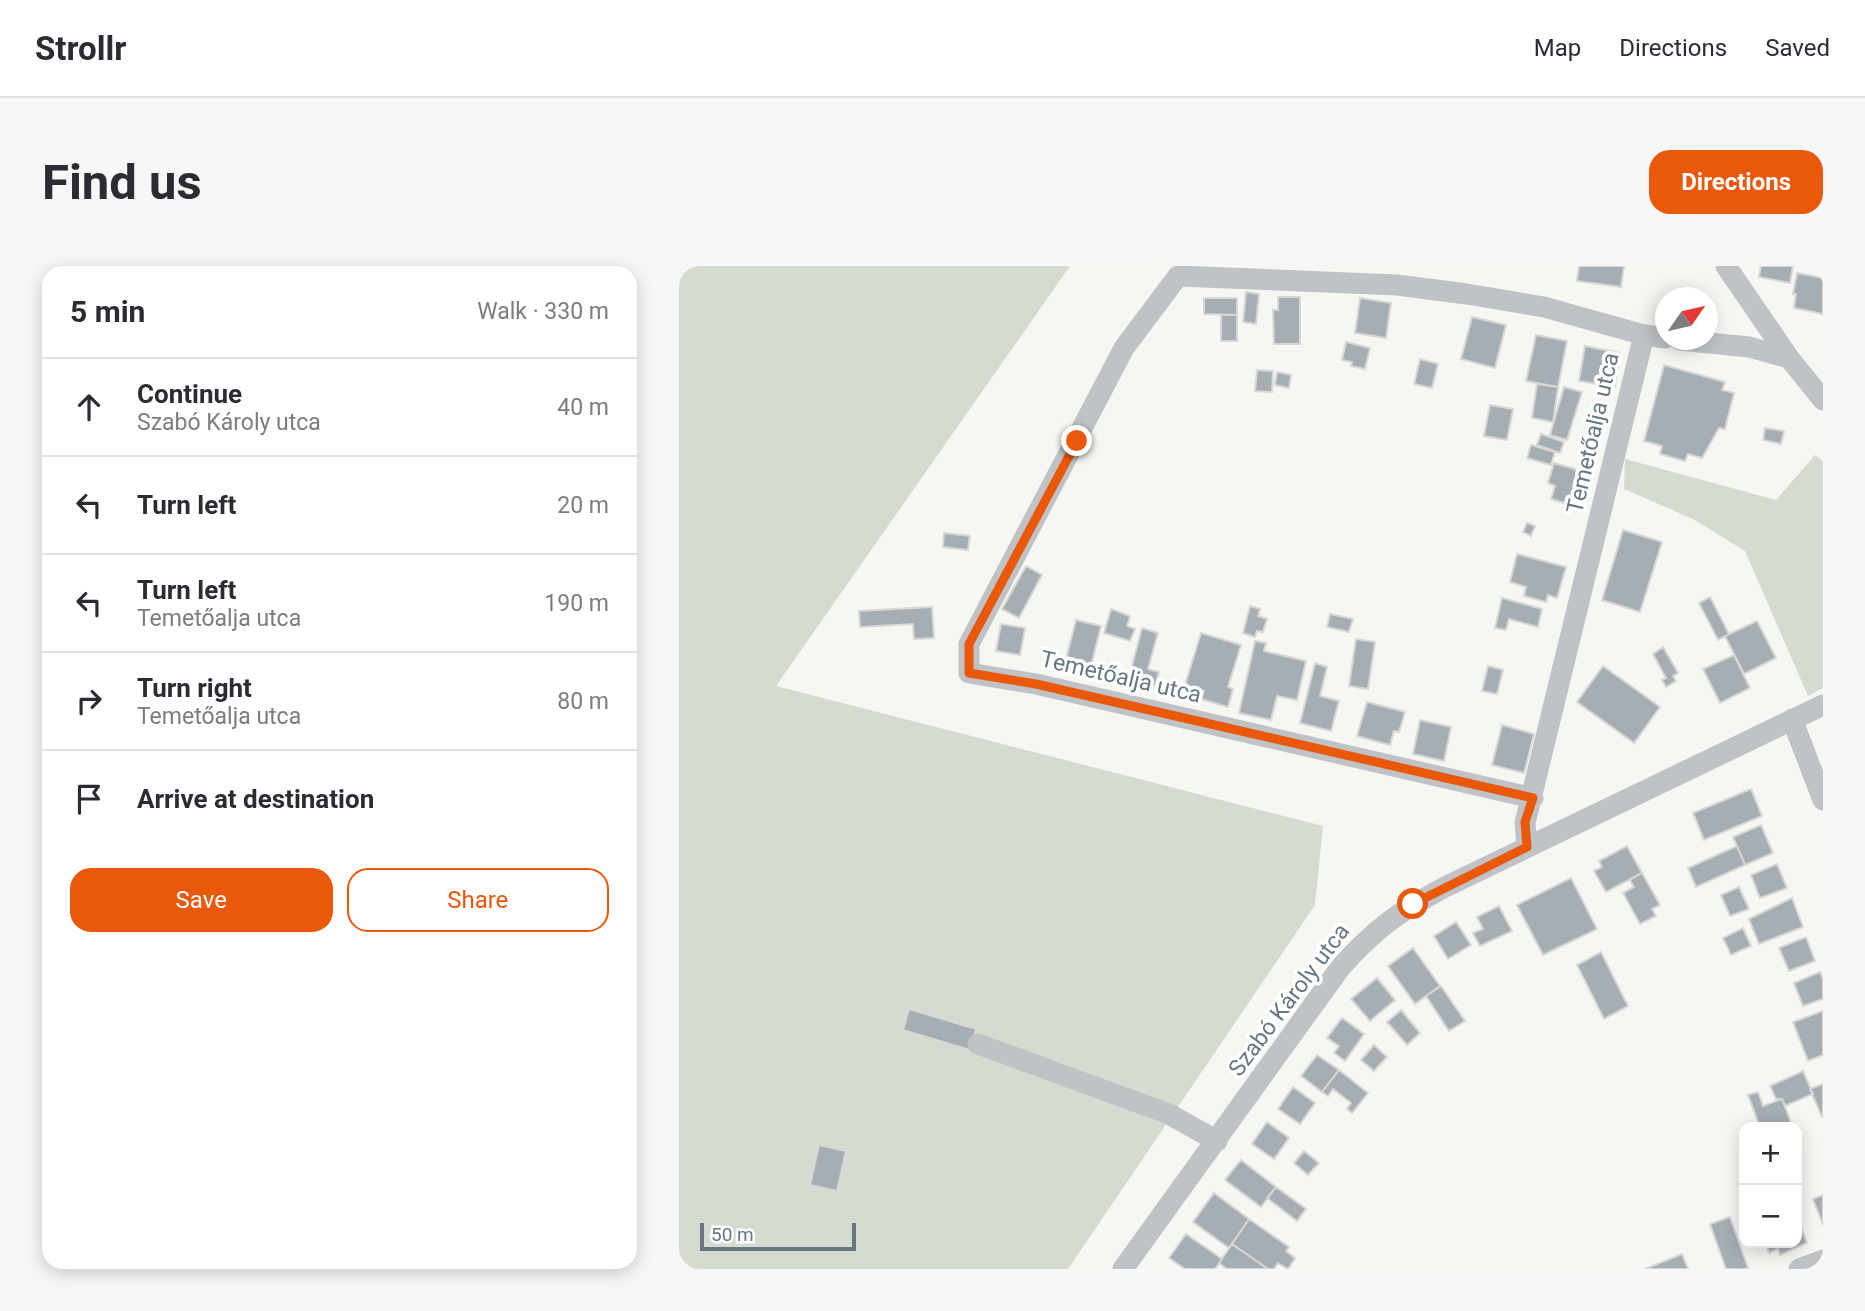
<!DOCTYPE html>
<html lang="en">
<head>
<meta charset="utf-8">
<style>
	body { margin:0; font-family:Roboto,sans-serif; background:#f7f7f7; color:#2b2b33 }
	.controls { position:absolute; right:21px; bottom:21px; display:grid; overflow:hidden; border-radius:14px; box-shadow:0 4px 18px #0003 }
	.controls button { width:63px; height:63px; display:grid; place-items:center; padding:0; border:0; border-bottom:2px solid #e1e1e2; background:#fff; color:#2b2b33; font:35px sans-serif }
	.compass { position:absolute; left:976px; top:21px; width:63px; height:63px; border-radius:50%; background:#fff; box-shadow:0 4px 18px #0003; rotate:56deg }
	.scale { position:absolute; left:21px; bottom:18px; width:156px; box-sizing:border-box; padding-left:7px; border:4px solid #667782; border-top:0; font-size:19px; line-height:24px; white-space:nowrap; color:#667782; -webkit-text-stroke:5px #fff; paint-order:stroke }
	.stop { position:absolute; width:21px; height:21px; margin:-16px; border:5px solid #ea580c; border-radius:50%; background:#fff }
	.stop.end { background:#ea580c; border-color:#fff; box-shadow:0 2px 7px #0008 }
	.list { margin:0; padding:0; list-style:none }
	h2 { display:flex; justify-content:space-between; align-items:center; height:91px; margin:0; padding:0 28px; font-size:30px }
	h2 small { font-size:23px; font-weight:400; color:#7c7c81 }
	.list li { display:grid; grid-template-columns:46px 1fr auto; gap:21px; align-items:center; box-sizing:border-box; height:98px; padding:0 28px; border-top:2px solid #e1e1e2 }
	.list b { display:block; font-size:26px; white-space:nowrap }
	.list p { margin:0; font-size:23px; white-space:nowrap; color:#7c7c81 }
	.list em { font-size:23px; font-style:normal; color:#7c7c81 }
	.actions { display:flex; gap:14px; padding:21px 28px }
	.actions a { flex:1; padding:16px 0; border:2px solid #ea580c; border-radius:21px; text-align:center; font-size:24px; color:#ea580c }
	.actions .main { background:#ea580c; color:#fff }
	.icon { flex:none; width:38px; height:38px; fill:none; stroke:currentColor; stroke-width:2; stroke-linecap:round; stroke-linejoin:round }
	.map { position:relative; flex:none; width:1144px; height:1003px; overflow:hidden; border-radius:21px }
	header { display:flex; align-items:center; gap:42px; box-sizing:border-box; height:98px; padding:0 35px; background:#fff; border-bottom:2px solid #e1e1e2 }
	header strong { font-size:33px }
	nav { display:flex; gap:38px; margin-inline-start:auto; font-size:24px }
	.intro { display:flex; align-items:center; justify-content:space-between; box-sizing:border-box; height:168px; padding:0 42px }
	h1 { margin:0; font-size:49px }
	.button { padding:18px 32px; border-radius:21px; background:#ea580c; color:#fff; font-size:24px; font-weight:700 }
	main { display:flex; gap:42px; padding:0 42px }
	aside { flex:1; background:#fff; border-radius:21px; box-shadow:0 4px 18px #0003 }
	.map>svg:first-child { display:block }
</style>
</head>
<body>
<header>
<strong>Strollr</strong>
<nav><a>Map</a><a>Directions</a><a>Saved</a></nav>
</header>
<div class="intro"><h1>Find us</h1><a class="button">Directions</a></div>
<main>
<aside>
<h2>5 min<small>Walk · 330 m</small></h2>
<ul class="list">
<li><svg class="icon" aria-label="ahead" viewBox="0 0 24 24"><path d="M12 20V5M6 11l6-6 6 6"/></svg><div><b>Continue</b><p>Szabó Károly utca</p></div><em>40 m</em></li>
<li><svg class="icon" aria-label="left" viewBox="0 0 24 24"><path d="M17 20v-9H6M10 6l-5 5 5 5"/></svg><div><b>Turn left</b></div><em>20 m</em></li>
<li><svg class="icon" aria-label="left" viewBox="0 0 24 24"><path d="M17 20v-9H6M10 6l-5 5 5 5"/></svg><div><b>Turn left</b><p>Temetőalja utca</p></div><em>190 m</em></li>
<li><svg class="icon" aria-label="right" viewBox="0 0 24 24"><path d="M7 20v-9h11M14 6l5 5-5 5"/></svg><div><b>Turn right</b><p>Temetőalja utca</p></div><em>80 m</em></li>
<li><svg class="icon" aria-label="arrive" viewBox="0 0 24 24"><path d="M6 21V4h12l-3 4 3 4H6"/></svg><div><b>Arrive at destination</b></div></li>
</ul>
<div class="actions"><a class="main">Save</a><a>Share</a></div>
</aside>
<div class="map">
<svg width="1144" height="1003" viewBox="0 0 1144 1003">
	<rect width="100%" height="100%" fill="#f6f6f3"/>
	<path fill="#d6dbd2" d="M0 0H391L97 420 644 560 636 639 389 1003H0Z
		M1136 189 1144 195V422L1129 430 1066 285 1016 254 945 223 946 193 1097 234Z"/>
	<path fill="#a6aeb3" stroke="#d7d7d5" stroke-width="2" d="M900 0H945L942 21 898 15Z
		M1082 0H1114L1111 17 1080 11Z
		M1118 7 1144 12V48L1115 42 1117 28H1114Z
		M567 26 580 28 577 58 564 56Z
		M599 31H621V78H595L594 44H599Z
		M525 32H558V49L525 48Z
		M681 32 712 37 707 72 676 67Z
		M542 49H558V75H542Z
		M793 51 827 59 816 102 782 93Z
		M857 69 888 75 879 121 847 115Z
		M667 76 691 82 686 103 672 100 673 96 663 94Z
		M906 80 941 87 936 121 900 115Z
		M741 93 759 98 753 122 735 118Z
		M985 99 1046 116 1043 124 1055 127 1046 163 1040 162 1023 192 1009 188 1006 195 981 188 983 180 965 175Z
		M578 104 594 105 593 126 576 125Z
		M598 106 612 109 610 122 596 119Z
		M858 118 879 121 874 156 853 152Z
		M885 121 903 126 888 174 871 169Z
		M811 139 834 143 828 174 805 170Z
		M1086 162 1105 165 1102 178 1084 174Z
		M862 168 885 176 881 187 858 179Z
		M852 179 876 186 872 199 848 192Z
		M875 197 909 207 899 241 872 233 876 220 869 217Z
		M848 257 856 260 852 270 844 266Z
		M944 264 983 276 961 346 923 334Z
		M265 267 291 270 289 284 264 281Z
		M838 288 887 301 878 332 869 329 867 336 845 330 847 321 831 316Z
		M347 300 363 309 340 352 323 343Z
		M1031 331 1050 368 1039 374 1020 337Z
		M823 332 863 343 859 361 830 353 827 364 816 362Z
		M571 340 581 343 579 350 588 353 584 366 578 365 576 371 564 367Z
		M253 341 255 372 235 373 234 358 181 361 180 345Z
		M432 343 451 350 448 360 456 363 451 375 425 367Z
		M651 348 674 353 670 366 648 361Z
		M397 354 422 360 411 404 386 397Z
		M1078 355 1097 392 1065 408 1046 370Z
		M322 358 346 362 341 389 317 385Z
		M463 362 479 367 469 403 480 406 476 420 467 418 466 424 448 419Z
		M522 367 562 379 549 421 554 423 549 441 522 433 525 425 506 419Z
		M677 373 696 376 689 423 670 420Z
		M576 375 587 377 585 385 627 395 618 434 598 430 592 454 560 447Z
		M984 381 999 407 994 410 997 415 987 421 983 414 987 412 974 388Z
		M1055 389 1071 422 1041 437 1024 403Z
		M636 397 648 401 641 430 660 435 652 465 621 457Z
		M809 400 824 404 818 428 803 425Z
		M924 400 981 441 955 477 898 436Z
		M688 436 726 446 720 466 715 465 711 479 678 470Z
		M741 454 772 461 765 495 734 488Z
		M823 459 855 468 845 507 813 499Z
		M1072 523 1083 550 1025 574 1014 547Z
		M1082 559 1094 587 1066 599 1054 571Z
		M948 580 963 607 927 626 915 605 923 601 920 595Z
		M1058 580 1066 599 1017 621 1009 602Z
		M1098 598 1108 622 1081 632 1072 609Z
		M963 607 981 639 973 643 977 650 961 658 944 627 955 621 951 614Z
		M892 612 918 663 864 689 838 639Z
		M1060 621 1070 643 1051 650 1042 629Z
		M1113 632 1124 661 1080 678 1070 653Z
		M820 640 833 665 801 680 794 667 804 663 798 651Z
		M777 656 792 679 769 693 755 670Z
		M1064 662 1072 680 1052 689 1044 672Z
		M1127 671 1136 695 1110 705 1100 682Z
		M734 682 761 720 736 738 709 700Z
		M922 686 949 740 925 753 898 699Z
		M1141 706 1144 713V733L1124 740 1115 717Z
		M698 712 716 734 691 755 672 733Z
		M762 720 786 755 770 765 747 730Z
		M230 743 297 763 291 784 224 764Z
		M722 744 741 767 728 779 708 756Z
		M1144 745V789L1129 795 1114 756Z
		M663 752 685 768 666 795 655 787 660 780 648 772Z
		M695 779 708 791 695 805 682 794Z
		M638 789 660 804 643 826 622 810Z
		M660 804 689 827 673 847 668 843 672 837 654 823 649 830 643 826Z
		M1124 805 1134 828 1106 840 1103 833H1097L1091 820Z
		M1144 818V851H1143L1131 823Z
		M614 821 636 837 621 858 599 843Z
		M1079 826 1084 840 1103 833 1112 857 1100 861H1081L1069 829Z
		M588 856 610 872 595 893 573 878Z
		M140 879 167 885 158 925 131 919Z
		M625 885 640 897 629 909 615 897Z
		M562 894 597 921 582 941 546 914Z
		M597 921 627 943 618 955 588 932Z
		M535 927 570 953 550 982 514 956Z
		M1144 929V959L1134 933Z
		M1051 951 1069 1002 1067 1003H1047L1031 958Z
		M1118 951 1128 977 1101 989 1099 983 1090 987 1086 977 1080 980 1078 977H1118Z
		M570 953 610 981 607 985 616 992 609 1003 599 997 595 1003H589L553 978Z
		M507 968 543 993 536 1003H506L490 992Z
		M553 978 589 1003H548L540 997Z
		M1003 988 1009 1003H966Z"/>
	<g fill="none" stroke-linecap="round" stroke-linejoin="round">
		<path stroke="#bfc3c6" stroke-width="21" d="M1047 0 1110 92 1144 134
			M1001 74 1070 81 1110 92
			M1113 453 1144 534
			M854 532 357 418 290 407V378L445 82 499 10 718 19 788 28 865 41 965 69 987 72
			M848 581 846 557 965 69
			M299 778 490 848 538 875
			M444 1003 661 702C696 663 719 646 766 621L1144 439
			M1120 1003 1144 994"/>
	</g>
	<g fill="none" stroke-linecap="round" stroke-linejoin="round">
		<path stroke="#ea580c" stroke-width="9" d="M398 175 290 378V407L357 418 854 532 846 556 848 581 734 638"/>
	</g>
	<g text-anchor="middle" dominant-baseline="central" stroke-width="7" stroke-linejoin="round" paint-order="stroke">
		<g font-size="23" fill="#667782" stroke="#fff">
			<text transform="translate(914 167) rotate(-77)">Temetőalja utca</text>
			<text transform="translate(442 411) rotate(13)">Temetőalja utca</text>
			<text transform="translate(610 734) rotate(-53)">Szabó Károly utca</text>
		</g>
	</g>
</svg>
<div class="controls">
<button>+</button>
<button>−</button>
</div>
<svg class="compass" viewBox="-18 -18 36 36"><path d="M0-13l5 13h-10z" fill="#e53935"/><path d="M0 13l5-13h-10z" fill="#7c7c81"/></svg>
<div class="scale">50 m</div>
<div class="stop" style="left:734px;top:638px"></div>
<div class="stop end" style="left:398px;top:175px"></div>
</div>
</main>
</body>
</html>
